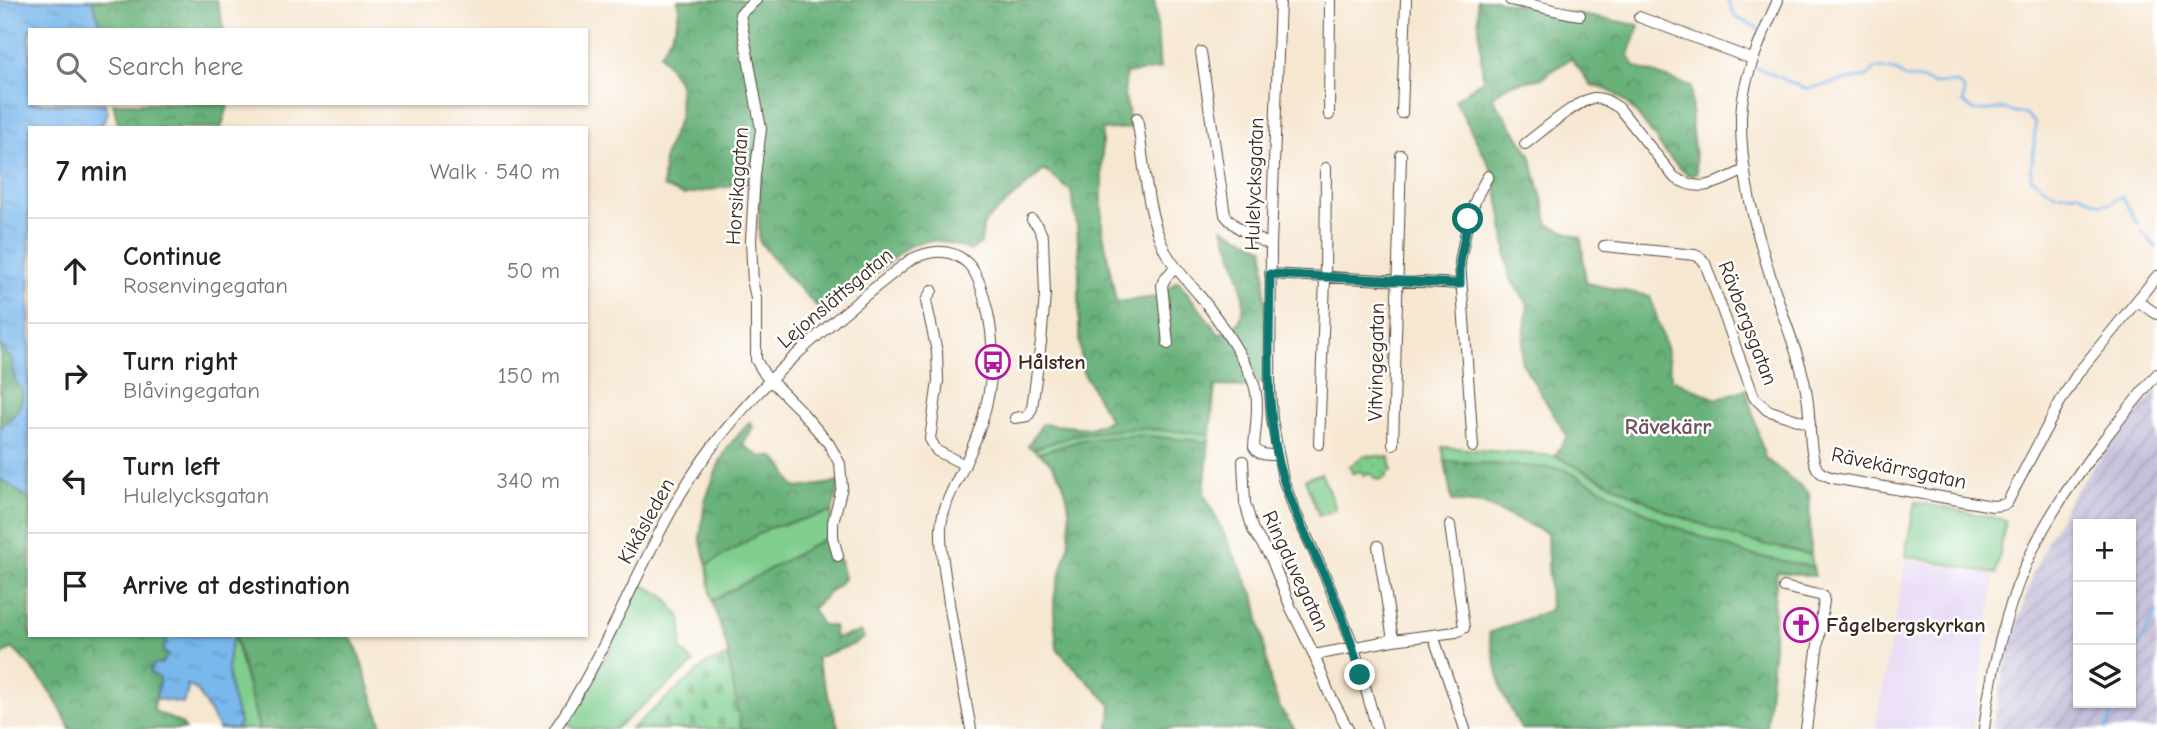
<!DOCTYPE html>
<html lang="en">
<head>
<meta charset="utf-8">
<style>
	body { margin:0; font-family:"Comic Neue",sans-serif; background:#f2f2f2; color:#202124 }
	.controls { position:absolute; right:21px; bottom:21px; display:grid; overflow:hidden; border-radius:0px; box-shadow:0 2px 5px #0004 }
	.controls button { width:63px; height:63px; display:grid; place-items:center; padding:0; border:0; border-bottom:2px solid #e0e0e0; background:#fff; color:#202124; font:35px sans-serif }
	.stop { position:absolute; width:21px; height:21px; margin:-16px; border:5px solid #0f766e; border-radius:50%; background:#fff }
	.stop.end { background:#0f766e; border-color:#fff; box-shadow:0 2px 7px #0008 }
	.list { margin:0; padding:0; list-style:none }
	h2 { display:flex; justify-content:space-between; align-items:center; height:91px; margin:0; padding:0 28px; font-size:30px }
	h2 small { font-size:23px; font-weight:400; color:#757577 }
	.list li { display:grid; grid-template-columns:46px 1fr auto; gap:21px; align-items:center; box-sizing:border-box; height:105px; padding:0 28px; border-top:2px solid #e0e0e0 }
	.list b { display:block; font-size:26px; white-space:nowrap }
	.list p { margin:0; font-size:23px; white-space:nowrap; color:#757577 }
	.list em { font-size:23px; font-style:normal; color:#757577 }
	.icon { flex:none; width:38px; height:38px; fill:none; stroke:currentColor; stroke-width:2; stroke-linecap:round; stroke-linejoin:round }
	.map { position:relative; flex:none; width:2157px; height:729px; overflow:hidden }
	.search { position:absolute; background:#fff; box-shadow:0 2px 5px #0004; left:28px; top:28px; width:560px; height:77px; display:flex; align-items:center; gap:18px; box-sizing:border-box; padding:0 24px; border-radius:0px; color:#757577; font-size:26px }
	.panel { position:absolute; background:#fff; box-shadow:0 2px 5px #0004; left:28px; top:126px; width:560px; height:511px; border-radius:0px }
	.map>svg:first-child { display:block }
</style>
</head>
<body>
<div class="map">
<svg width="2157" height="729" viewBox="0 0 2157 729">
	<defs>
		<pattern id="industrial-furrows" width="10" height="10" patternUnits="userSpaceOnUse" patternTransform="scale(1.75)"><rect width="10" height="10" fill="#c6c0da"/><path d="M-1 1l2-2M0 10L10 0M9 11l2-2" fill="none" stroke="#aba5bb"/></pattern>
		<pattern id="forest-crowns" width="20" height="18" patternUnits="userSpaceOnUse" patternTransform="scale(1.75)"><rect width="20" height="18" fill="#67b179"/><path d="M2 6a3 3 0 1 1 6 0M12 15a3 3 0 1 1 6 0" fill="none" stroke="#569063"/></pattern>
		<pattern id="cemetery-stones" width="16" height="16" patternUnits="userSpaceOnUse" patternTransform="scale(1.75)"><rect width="16" height="16" fill="#7fce8e"/><path d="M2 7V4a2 2 0 0 1 4 0v3zM10 15v-3a2 2 0 0 1 4 0v3z" fill="#69a773"/></pattern>
		<pattern id="park-dots" width="8" height="8" patternUnits="userSpaceOnUse" patternTransform="scale(1.75)"><rect width="8" height="8" fill="#7fce8e"/><path d="M2 2h.1M6 6h.1" fill="none" stroke="#69a773" stroke-width="1.8" stroke-linecap="round"/></pattern>
		<pattern id="water-ripples" width="26" height="14" patternUnits="userSpaceOnUse" patternTransform="scale(1.75)"><rect width="26" height="14" fill="#79b8ec"/><path d="M2 4q2-2 4 0t4 0M15 11q2-2 4 0t4 0" fill="none" stroke="#6496bf"/></pattern>
	</defs>
	<rect width="100%" height="100%" fill="#fff"/>
	<filter id="ink" filterUnits="userSpaceOnUse"><feTurbulence type="fractalNoise" baseFrequency=".0143" numOctaves="2"/><feDisplacementMap in="SourceGraphic" scale="14" xChannelSelector="R" yChannelSelector="G"/><feConvolveMatrix kernelMatrix="1 2 1 2 8 2 1 2 1" color-interpolation-filters="sRGB"/></filter>
	<filter id="wash" filterUnits="userSpaceOnUse"><feTurbulence type="fractalNoise" baseFrequency=".00686" numOctaves="4" result="noise"/><feDisplacementMap in="SourceGraphic" scale="28" xChannelSelector="R" yChannelSelector="G"/><feGaussianBlur stdDeviation="1.57" result="paint"/><feColorMatrix in="noise" values="0 0 0 0 0 0 0 0 0 0 0 0 0 0 0 0 0 1.4 0 .05"/><feComposite in="paint" operator="in"/></filter>
	<g filter="url(#wash)">
		<rect width="100%" height="100%" fill="#f6e7d1"/>
		<path fill="#e3d3f2" d="M1906 559 1995 577 1973 729H1875Z"/>
		<path fill="url(#industrial-furrows)" fill-rule="evenodd" d="M2157 389V729H1992L2005 664 2033 574 2048 539 2072 495 2123 428ZM2078 524H2131V703H2078Z"/>
		<path fill="#7fce8e" stroke="#5d7c56" stroke-width="2" d="M1137 428 1210 434 1209 442 1136 435 1082 440 1039 453 1033 449 1079 434Z
			M1442 447 1555 456 1670 513 1746 540 1811 555 1813 567 1746 554 1665 523 1564 469 1445 461Z
			M1321 473 1336 509 1319 516 1305 479Z
			M1915 502 2006 520 1996 574 1905 556Z
			M832 512 829 536 712 601 707 565 769 528Z
			M642 585 664 595 682 620 681 650 694 663 615 729H575L566 723 605 658Z
			M234 636 259 729H235L240 724C231 698 221 663 234 636Z"/>
		<path fill="url(#forest-crowns)" stroke="#516e4c" stroke-width="2" d="M92 0H216L218 4 224 30H102Z
			M678 0H1154C1159 23 1157 45 1160 69L1126 74 1124 95 1128 110 1130 128 1102 130V227L1116 302 1158 297 1178 281 1219 334C1224 331 1234 328 1238 323 1254 303 1231 251 1223 228L1264 248 1267 381 1246 387 1215 386 1210 434 1137 428 1079 434 1033 449 1028 446 1042 424 1090 428 1110 420 1082 370 1079 337V257L1077 225 1071 191 1044 170 986 221 983 226 981 243 970 251C948 241 929 236 907 247L825 315 783 271 759 241V188L746 183 684 195 663 187 664 157 680 116 679 82 660 54C670 38 682 20 678 0Z
			M1477 0H1495L1639 25 1629 55 1635 67 1691 86 1692 132 1697 173 1690 176C1652 151 1641 93 1591 85L1571 58 1542 78 1508 85 1492 97 1530 154 1549 225 1581 238 1586 283 1650 296 1666 348 1672 379 1716 399 1746 389 1765 458 1809 493 1811 555 1746 540 1670 513 1555 456 1567 436 1521 361 1528 304 1509 277 1502 217 1494 174 1455 100 1483 80Z
			M113 103H229L221 128H119Z
			M0 345 12 360 15 381 23 389C22 410 15 415 0 428Z
			M750 422 753 427 743 445 759 456 774 457 784 468 793 486 798 488 840 482 832 512 769 528 707 565 700 539 705 501 720 461 730 444Z
			M1136 435 1209 442 1204 493 1255 598 1271 684 1281 710 1295 729H1109L1111 705 1057 649C1056 631 1052 611 1055 594 1058 578 1065 563 1068 547 1073 514 1069 473 1039 453L1082 440Z
			M1445 461 1564 469 1665 523 1746 554 1813 567 1815 576 1777 572 1774 604V646L1766 729H1521L1502 692 1489 633 1550 610 1547 533 1483 504 1452 501Z
			M0 478 30 499V635H164L167 644 163 647 167 657 161 664 151 673 160 678 153 710 182 724 185 729H70C57 697 38 672 12 648L0 657Z
			M829 536C828 546 824 550 832 559L837 558 840 561 844 579 812 609 822 625 833 626 835 638 861 632 864 638 854 644 816 658 839 729H741L726 644 712 601Z
			M235 635H349L357 649 383 729H259Z"/>
		<path fill="url(#cemetery-stones)" stroke="#5d7c56" stroke-width="2" d="M728 657 741 729H631L708 663Z"/>
		<path fill="url(#park-dots)" stroke="#5d7c56" stroke-width="2" d="M1365 455 1390 457 1392 471 1388 472 1385 478 1378 480 1374 478 1372 474 1363 475 1362 471 1352 473 1350 466Z"/>
		<path fill="url(#water-ripples)" stroke="#5a7185" stroke-width="2" d="M0 0H92L102 30H30V103H105L108 113 102 124 103 128H30L29 499 0 478V428C15 414 22 411 23 390L15 381 12 360 0 345Z
			M164 635H235C221 662 231 697 240 724L235 729H219L197 690 187 685 188 693 183 703 156 699 160 678 151 673 150 669 155 664H161L168 655 164 652 163 647 167 644Z"/>
		<g fill="none" stroke-linecap="round" stroke-linejoin="round">
			<path stroke="#79b8ec" stroke-width="2.5" d="M1727 0 1736 18 1757 27 1758 30
				M1756 67 1806 89 1867 76 1876 68C1888 69 1897 69 1905 78L1921 79 1933 84 1956 83 1965 90 1963 102 1974 111 2005 109 2026 115 2035 123C2036 141 2031 159 2031 178L2055 194 2078 193 2101 204 2110 203 2122 196 2138 224
				M2142 232 2157 248
				M2131 666 2148 626 2157 613
				M2106 729 2116 703"/>
		</g>
	</g>
	<g filter="url(#ink)">
		<g fill="none" stroke-linecap="round" stroke-linejoin="round">
			<g stroke="#574639" stroke-width="12">
				<path id="minor" d="M756 0 740 14 761 129 755 175 751 240 753 284 756 298V360L765 375 800 410 829 444 840 464 842 487 833 522V537L838 556
					M1280 0 1271 245 1270 389 1272 419 1283 479 1294 509 1326 578 1354 647 1377 729
					M1510 0C1533 4 1556 12 1580 15
					M1778 0C1762 37 1743 74 1741 116 1740 183 1761 249 1782 312 1794 346 1807 379 1809 414 1810 428 1810 462 1819 471 1823 475 1828 476 1833 478L1992 506 2002 505 2007 503 2060 402 2078 373 2157 276
					M1639 17 1752 59
					M1201 52 1225 215C1237 230 1253 237 1271 245
					M1402 113 1406 0
					M1329 115 1330 0
					M1137 118C1144 160 1146 211 1164 249 1173 267 1188 281 1200 296 1216 316 1253 369 1256 393 1259 411 1255 430 1254 447 1259 456 1269 455 1278 455
					M1525 144C1540 133 1577 100 1594 98 1603 97 1611 103 1619 108L1674 177C1701 195 1718 182 1745 170
					M1604 246 1695 255 1701 258 1705 263 1754 397 1767 410 1810 424
					M1270 274 1460 284
					M932 290 926 301 937 352 938 381 930 439 937 451 965 465
					M2137 301 2157 314
					M1168 344 1162 285 1166 277 1175 268
					M1015 418 1028 416 1032 408 1041 342 1045 295 1043 238 1038 226 1032 220
					M1319 444 1325 278 1326 168
					M1393 444 1401 155
					M1473 447 1460 262 1468 219 1479 192 1488 176
					M1243 461 1245 503 1253 530 1271 558 1291 608 1314 655
					M1378 546 1393 640
					M1784 587 1823 596 1824 601 1806 729
					M1433 635 1465 729
					M555 729C606 655 637 567 683 490 740 396 824 327 910 260 927 251 948 247 965 261 978 271 983 293 987 309 1000 363 989 414 965 464 956 483 942 506 941 528 940 553 946 578 949 603 956 645 963 687 971 729
					M1348 729 1329 693 1314 655 1393 640 1456 632 1464 628 1450 525
					M1984 729C1993 654 2013 576 2054 511 2084 462 2121 417 2157 374"/>
			</g>
			<use href="#minor" stroke="#fff" stroke-width="10"/>
		</g>
	</g>
	<g fill="none" stroke-linecap="round" stroke-linejoin="round" filter="url(#ink)">
		<path stroke="#0f766e" stroke-width="9" d="M1360 675C1352 640 1339 607 1324 574 1310 544 1294 514 1284 481 1263 415 1270 342 1270 274L1460 284V262L1468 219"/>
	</g>
	<defs>
		<g id="bus-ring" transform="scale(1.75)"><circle r="9.5" fill="#fff" stroke="#b5179e" stroke-width="1.5"/><path d="M-5-6H5V4H4V6H2V4H-2V6H-4V4H-5ZM-3.5-4V0h7V-4ZM-3.5 1.2v1.5H-2V1.2ZM2 1.2v1.5H3.5V1.2Z" fill="#b5179e"/></g>
		<g id="church-ring" transform="scale(1.75)"><circle r="9.5" fill="#fff" stroke="#b5179e" stroke-width="1.5"/><path d="M-1.2-6h2.4v3.5h3.3v2.4h-3.3V6h-2.4V-.1h-3.3v-2.4h3.3Z" fill="#b5179e"/></g>
	</defs>
	<g fill-rule="evenodd">
		<use href="#bus-ring" x="993" y="362"/>
		<use href="#church-ring" x="1801" y="625"/>
	</g>
	<g text-anchor="middle" dominant-baseline="central" stroke-width="5" stroke-linejoin="round" paint-order="stroke">
		<g font-size="21" fill="#3b2a1e" stroke="#fff">
			<text transform="translate(1254 184) rotate(-88)">Hulelycksgatan</text>
			<text transform="translate(737 186) rotate(-86)">Horsikagatan</text>
			<text transform="translate(835 298) rotate(-40)">Lejonslättsgatan</text>
			<text transform="translate(1748 323) rotate(69)">Rävbergsgatan</text>
			<text transform="translate(1376 362) rotate(-89)">Vitvingegatan</text>
			<text transform="translate(1899 468) rotate(12)">Rävekärrsgatan</text>
			<text transform="translate(646 521) rotate(-61)">Kikåsleden</text>
			<text transform="translate(1296 571) rotate(65)">Ringduvegatan</text>
		</g>
		<g font-size="21" font-weight="bold" fill="#3b2a1e" stroke="#fff" text-anchor="start">
			<text x="1018" y="362">Hålsten</text>
			<text x="1826" y="625">Fågelbergskyrkan</text>
		</g>
		<g font-size="23" font-weight="bold" fill="#6f535d" stroke="#fff">
			<text x="1668" y="426">Rävekärr</text>
		</g>
	</g>
</svg>
<div class="controls">
<button>+</button>
<button>−</button>
<button><svg class="icon" aria-label="layers" viewBox="0 0 24 24"><path d="M12 4l9 5-9 5-9-5zM3 14l9 5 9-5"/></svg></button>
</div>
<div class="stop" style="left:1468px;top:219px"></div>
<div class="stop end" style="left:1360px;top:675px"></div>
<div class="search"><svg class="icon" aria-label="search" viewBox="0 0 24 24"><circle cx="10" cy="10" r="6"/><path d="M15 15l6 6"/></svg>Search here</div>
<section class="panel">
<h2>7 min<small>Walk · 540 m</small></h2>
<ul class="list">
<li><svg class="icon" aria-label="ahead" viewBox="0 0 24 24"><path d="M12 20V5M6 11l6-6 6 6"/></svg><div><b>Continue</b><p>Rosenvingegatan</p></div><em>50 m</em></li>
<li><svg class="icon" aria-label="right" viewBox="0 0 24 24"><path d="M7 20v-9h11M14 6l5 5-5 5"/></svg><div><b>Turn right</b><p>Blåvingegatan</p></div><em>150 m</em></li>
<li><svg class="icon" aria-label="left" viewBox="0 0 24 24"><path d="M17 20v-9H6M10 6l-5 5 5 5"/></svg><div><b>Turn left</b><p>Hulelycksgatan</p></div><em>340 m</em></li>
<li><svg class="icon" aria-label="arrive" viewBox="0 0 24 24"><path d="M6 21V4h12l-3 4 3 4H6"/></svg><div><b>Arrive at destination</b></div></li>
</ul>
</section>
</div>
</body>
</html>
